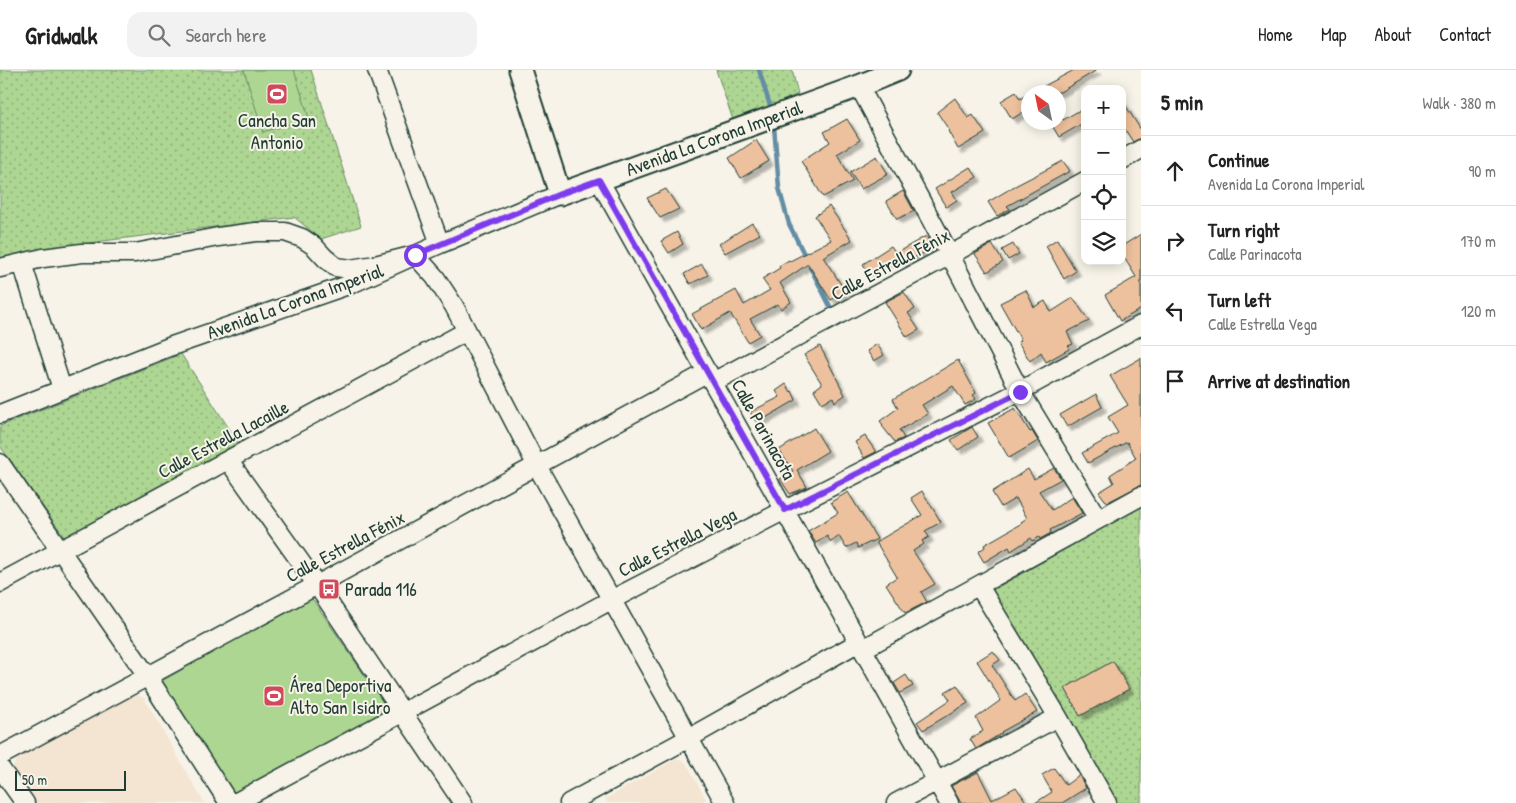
<!DOCTYPE html>
<html lang="en">
<head>
<meta charset="utf-8">
<style>
	body { margin:0; font-family:"Patrick Hand",sans-serif; background:#f2f2f2; color:#222 }
	.controls { position:absolute; right:15px; top:15px; display:grid; overflow:hidden; border-radius:10px; box-shadow:0 2px 12px #0003 }
	.controls button { width:45px; height:45px; display:grid; place-items:center; padding:0; border:0; border-bottom:1px solid #e0e0e0; background:#fff; color:#222; font:25px sans-serif }
	.compass { position:absolute; left:1021px; top:15px; width:45px; height:45px; border-radius:50%; background:#fff; box-shadow:0 2px 12px #0003; rotate:327deg }
	.scale { position:absolute; left:15px; bottom:12px; width:111px; box-sizing:border-box; padding-left:5px; border:2px solid #1f3d34; border-top:0; font-size:14px; line-height:18px; white-space:nowrap; color:#1f3d34; -webkit-text-stroke:4px #f7f3e8; paint-order:stroke }
	.stop { position:absolute; width:15px; height:15px; margin:-11px; border:4px solid #7c3aed; border-radius:50%; background:#fff }
	.stop.end { background:#7c3aed; border-color:#fff; box-shadow:0 1px 5px #0008 }
	.list { margin:0; padding:0; list-style:none }
	h2 { display:flex; justify-content:space-between; align-items:center; height:65px; margin:0; padding:0 20px; font-size:21px }
	h2 small { font-size:16px; font-weight:400; color:#767676 }
	.list li { display:grid; grid-template-columns:32px 1fr auto; gap:15px; align-items:center; box-sizing:border-box; height:70px; padding:0 20px; border-top:1px solid #e0e0e0 }
	.list b { display:block; font-size:19px; white-space:nowrap }
	.list p { margin:0; font-size:16px; white-space:nowrap; color:#767676 }
	.list em { font-size:16px; font-style:normal; color:#767676 }
	.icon { flex:none; width:28px; height:28px; fill:none; stroke:currentColor; stroke-width:2; stroke-linecap:round; stroke-linejoin:round }
	.map { position:relative; flex:none; width:1141px; height:733px; overflow:hidden }
	header { display:flex; align-items:center; gap:30px; box-sizing:border-box; height:70px; padding:0 25px; background:#fff; border-bottom:1px solid #e0e0e0 }
	header strong { font-size:24px }
	nav { display:flex; gap:28px; margin-inline-start:auto; font-size:18px }
	.search { width:350px; height:45px; background:#f2f2f2; display:flex; align-items:center; gap:12px; box-sizing:border-box; padding:0 18px; border-radius:15px; color:#767676; font-size:19px }
	main { display:flex }
	aside { flex:1; background:#fff }
	.map>svg:first-child { display:block }
</style>
</head>
<body>
<header>
<strong>Gridwalk</strong>
<div class="search"><svg class="icon" aria-label="search" viewBox="0 0 24 24"><circle cx="10" cy="10" r="6"/><path d="M15 15l6 6"/></svg>Search here</div>
<nav><a>Home</a><a>Map</a><a>About</a><a>Contact</a></nav>
</header>
<main>
<div class="map">
<svg width="1141" height="733" viewBox="0 0 1141 733">
	<defs>
		<pattern id="grass-dots" width="8" height="8" patternUnits="userSpaceOnUse" patternTransform="scale(1.25)"><rect width="8" height="8" fill="#aed693"/><path d="M2 2h.1M6 6h.1" fill="none" stroke="#8daf79" stroke-width="1.8" stroke-linecap="round"/></pattern>
		<filter id="shadow"><feDropShadow dx="4.5" dy="4.5" stdDeviation="1" flood-color="#0004"/></filter>
	</defs>
	<rect width="100%" height="100%" fill="#f7f3e8"/>
	<filter id="ink" filterUnits="userSpaceOnUse"><feTurbulence type="fractalNoise" baseFrequency=".02" numOctaves="2"/><feDisplacementMap in="SourceGraphic" scale="10" xChannelSelector="R" yChannelSelector="G"/><feConvolveMatrix kernelMatrix="1 2 1 2 8 2 1 2 1" color-interpolation-filters="sRGB"/></filter>
	<g filter="url(#ink)">
		<path fill="#f4e4d2" d="M137 625 144 628 204 733H35L15 706 13 697 17 688 124 629Z
			M676 689 681 690 686 693 706 729 699 733H608L605 729Z"/>
		<path fill="url(#grass-dots)" stroke="#668a64" d="M0 0H311L361 156 321 169 294 147 103 171 0 188Z
			M716 0H792L798 24 734 53Z
			M181 284 239 374 66 469 0 376V356Z
			M1141 436V733H1117L991 521Z"/>
		<path fill="#aed693" stroke="#668a64" d="M244 0H294L309 48 263 62Z
			M311 527 389 641 231 726 160 612Z"/>
		<g fill="none" stroke-linecap="round" stroke-linejoin="round">
			<path stroke="#648da4" stroke-width="4.5" d="M759 0 771 39
				M774 56 779 118 789 154 806 188
				M810 197 831 238"/>
		</g>
		<path fill="#eec19e" stroke="#1f3d34" filter="url(#shadow)" d="M1074 0H1097L1060 22H1033Z
			M1016 22 1020 29 1028 24V39L1012 49 1001 31Z
			M955 28 968 48 973 45 985 63 958 79 948 61 949 60 937 42Z
			M1122 30 1141 60V68L1133 72 1122 55Z
			M1080 40 1085 48V52L1059 67 1051 54 1058 52V49L1061 47 1063 50Z
			M847 49 860 70 837 84 853 111 823 127 801 91 830 72 824 62Z
			M756 70 769 91 741 108 729 88Z
			M877 86 888 104 861 119 850 102Z
			M1063 91 1070 101 1007 136 1010 139 997 146 988 132 1013 117Z
			M970 97 977 107 952 122 957 130 946 137 935 119Z
			M666 119 679 139 660 148 647 128Z
			M903 121 914 141 897 149 886 131Z
			M829 136 852 170 823 187 846 222 831 230 808 194 780 213 791 232 781 239 778 234 750 249 760 265 748 272 730 243 701 260 692 244 736 220 744 235 770 220 762 209 780 198 779 196 789 190 790 191 831 170 815 146Z
			M752 153 760 164 725 183 719 174Z
			M677 162 683 174 669 183 661 171Z
			M1141 164V239L1120 251 1105 225 1136 207 1122 184V176Z
			M926 166 933 178 902 194 897 187 869 204 863 194 891 176 896 183Z
			M1057 169 1076 201 1064 209 1046 176Z
			M992 174 1003 192 987 202 975 184Z
			M1013 174 1019 184 1008 190 1002 180Z
			M702 194 708 205 690 214 684 204Z
			M1026 220 1034 237 1045 231 1051 242 1073 228 1089 251 1067 262 1073 274 1068 276 1069 279 1046 292 1041 282 1030 291 1018 272 1021 270 1000 233Z
			M904 222 915 239 908 243 919 260 907 267 885 232Z
			M877 274 884 285 874 291 867 281Z
			M820 276 845 325 835 332 833 327 822 333 814 320 822 314 804 285Z
			M1141 288V415L1108 432 1105 430 1099 422 1114 413 1110 405 1136 388 1127 372 1088 393 1082 383 1118 363 1108 347 1128 335 1110 306Z
			M958 290 976 323 973 325 976 329 965 335 953 316 922 335 928 344 899 360 904 368 895 372 882 356 883 355 880 351 898 338 893 329Z
			M786 314 791 322 792 321 796 330 757 353 750 342 780 327 776 321Z
			M1096 324 1102 337 1067 357 1060 345Z
			M1015 338 1030 362 1032 361 1038 371 1009 388 988 353Z
			M972 357 978 367 958 380 951 370Z
			M814 358 828 381 797 400 807 417 790 424 780 409 793 401 779 380Z
			M865 366 876 382 864 388 855 372Z
			M1054 398 1061 409 1039 421 1052 440 1072 427 1082 443 1050 460 1051 463 1040 469 1039 467 1033 471 1031 468 1011 481 1009 477 984 492 978 482 985 477 984 475 1022 453 1021 452 1027 448 1016 428 1001 437 992 422 1028 399 1034 409Z
			M922 421 941 452 925 461 929 467 922 471 924 474 913 481 935 514 921 522 927 532 905 543 886 514 897 507 876 472 922 445 911 428Z
			M848 422 877 469 858 478 856 473 846 478 839 466 831 472 827 466 816 473 808 461 838 443 831 432Z
			M993 581 1000 590 992 595 1015 631 1025 624 1037 642 1001 662 1002 663 976 679 970 669 983 661 976 648 1001 630 977 591Z
			M1113 591 1129 619 1080 646 1065 618Z
			M906 605 913 616 900 623 894 613Z
			M957 615 968 633 923 660 917 652 950 630 945 622Z
			M1054 698 1066 715 1079 705 1086 718 1062 733H1035L1052 722 1042 705Z
			M978 702 992 730 1016 717 1027 733H961L951 716Z"/>
		<g fill="none" stroke-linecap="round" stroke-linejoin="round">
			<g stroke="#1f3d34" stroke-width="21">
				<path id="minor" d="M377 0 440 174
					M859 16 950 185 1020 321 1098 449
					M1122 90 1141 79
					M599 110 949 733
					M22 193 62 319
					M0 198 43 188 82 183H135L218 167 256 162H285L302 168 314 176 325 188 336 197 350 199 375 195 415 185 435 207 454 236 537 396 725 733
					M713 312 950 185 1085 111
					M0 344 169 277 351 214 440 174 560 124
					M228 390 317 515 463 733
					M0 393 148 607 229 733
					M0 513 467 261
					M979 516 1058 647 1107 733
					M863 579 1141 426
					M0 686 317 515 708 302
					M0 698 25 733
					M235 733 611 530 785 440 1020 321 1141 255
					M569 733 689 668 859 572
					M896 733 1058 647"/>
			</g>
			<g stroke="#1f3d34" stroke-width="25">
				<path id="tertiary" d="M520 0 560 124 859 16 898 0"/>
			</g>
			<use href="#minor" stroke="#f7f3e8" stroke-width="18"/>
			<use href="#tertiary" stroke="#f7f3e8" stroke-width="21"/>
		</g>
	</g>
	<g fill="none" stroke-linecap="round" stroke-linejoin="round" filter="url(#ink)">
		<path stroke="#7c3aed" stroke-width="6" d="M415 185 560 124 599 110 785 440 1020 322"/>
	</g>
	<defs>
		<g id="stadium-square" transform="scale(1.125)"><rect x="-9" y="-9" width="18" height="18" rx="4" fill="#d1495b" stroke="#f7f3e8"/><path d="M0-5a6.5 5 0 1 0 0 10a6.5 5 0 1 0 0-10ZM-3.5-1.8h7v3.6h-7Z" fill="#fff"/></g>
		<g id="bus-square" transform="scale(1.125)"><rect x="-9" y="-9" width="18" height="18" rx="4" fill="#d1495b" stroke="#f7f3e8"/><path d="M-5-6H5V4H4V6H2V4H-2V6H-4V4H-5ZM-3.5-4V0h7V-4ZM-3.5 1.2v1.5H-2V1.2ZM2 1.2v1.5H3.5V1.2Z" fill="#fff"/></g>
	</defs>
	<g fill-rule="evenodd">
		<use href="#stadium-square" x="277" y="24"/>
		<use href="#bus-square" x="329" y="519"/>
		<use href="#stadium-square" x="274" y="626"/>
	</g>
	<g text-anchor="middle" dominant-baseline="central" stroke-width="4" stroke-linejoin="round" paint-order="stroke">
		<g font-size="19" fill="#1f3d34" stroke="#f7f3e8" text-anchor="start">
			<text x="277" y="50" text-anchor="middle">Cancha San<tspan x="277" dy="22">Antonio</tspan></text>
			<text x="345" y="519">Parada 116</text>
			<text x="290" y="615">Área Deportiva<tspan x="290" dy="22">Alto San Isidro</tspan></text>
		</g>
		<g font-size="19" fill="#1f3d34" stroke="#f7f3e8">
			<text transform="translate(714 68) rotate(-20)">Avenida La Corona Imperial</text>
			<text transform="translate(890 194) rotate(-28)">Calle Estrella Fénix</text>
			<text transform="translate(295 231) rotate(-20)">Avenida La Corona Imperial</text>
			<text transform="translate(764 359) rotate(61)">Calle Parinacota</text>
			<text transform="translate(223 369) rotate(-28)">Calle Estrella Lacaille</text>
			<text transform="translate(677 472) rotate(-27)">Calle Estrella Vega</text>
			<text transform="translate(345 476) rotate(-28)">Calle Estrella Fénix</text>
		</g>
	</g>
</svg>
<div class="controls">
<button>+</button>
<button>−</button>
<button><svg class="icon" aria-label="locate" viewBox="0 0 24 24"><circle cx="12" cy="12" r="6"/><path d="M12 2v4M12 18v4M2 12h4M18 12h4"/></svg></button>
<button><svg class="icon" aria-label="layers" viewBox="0 0 24 24"><path d="M12 4l9 5-9 5-9-5zM3 14l9 5 9-5"/></svg></button>
</div>
<svg class="compass" viewBox="-18 -18 36 36"><path d="M0-13l5 13h-10z" fill="#e53935"/><path d="M0 13l5-13h-10z" fill="#767676"/></svg>
<div class="scale">50 m</div>
<div class="stop" style="left:415px;top:185px"></div>
<div class="stop end" style="left:1020px;top:322px"></div>
</div>
<aside>
<h2>5 min<small>Walk · 380 m</small></h2>
<ul class="list">
<li><svg class="icon" aria-label="ahead" viewBox="0 0 24 24"><path d="M12 20V5M6 11l6-6 6 6"/></svg><div><b>Continue</b><p>Avenida La Corona Imperial</p></div><em>90 m</em></li>
<li><svg class="icon" aria-label="right" viewBox="0 0 24 24"><path d="M7 20v-9h11M14 6l5 5-5 5"/></svg><div><b>Turn right</b><p>Calle Parinacota</p></div><em>170 m</em></li>
<li><svg class="icon" aria-label="left" viewBox="0 0 24 24"><path d="M17 20v-9H6M10 6l-5 5 5 5"/></svg><div><b>Turn left</b><p>Calle Estrella Vega</p></div><em>120 m</em></li>
<li><svg class="icon" aria-label="arrive" viewBox="0 0 24 24"><path d="M6 21V4h12l-3 4 3 4H6"/></svg><div><b>Arrive at destination</b></div></li>
</ul>
</aside>
</main>
</body>
</html>
